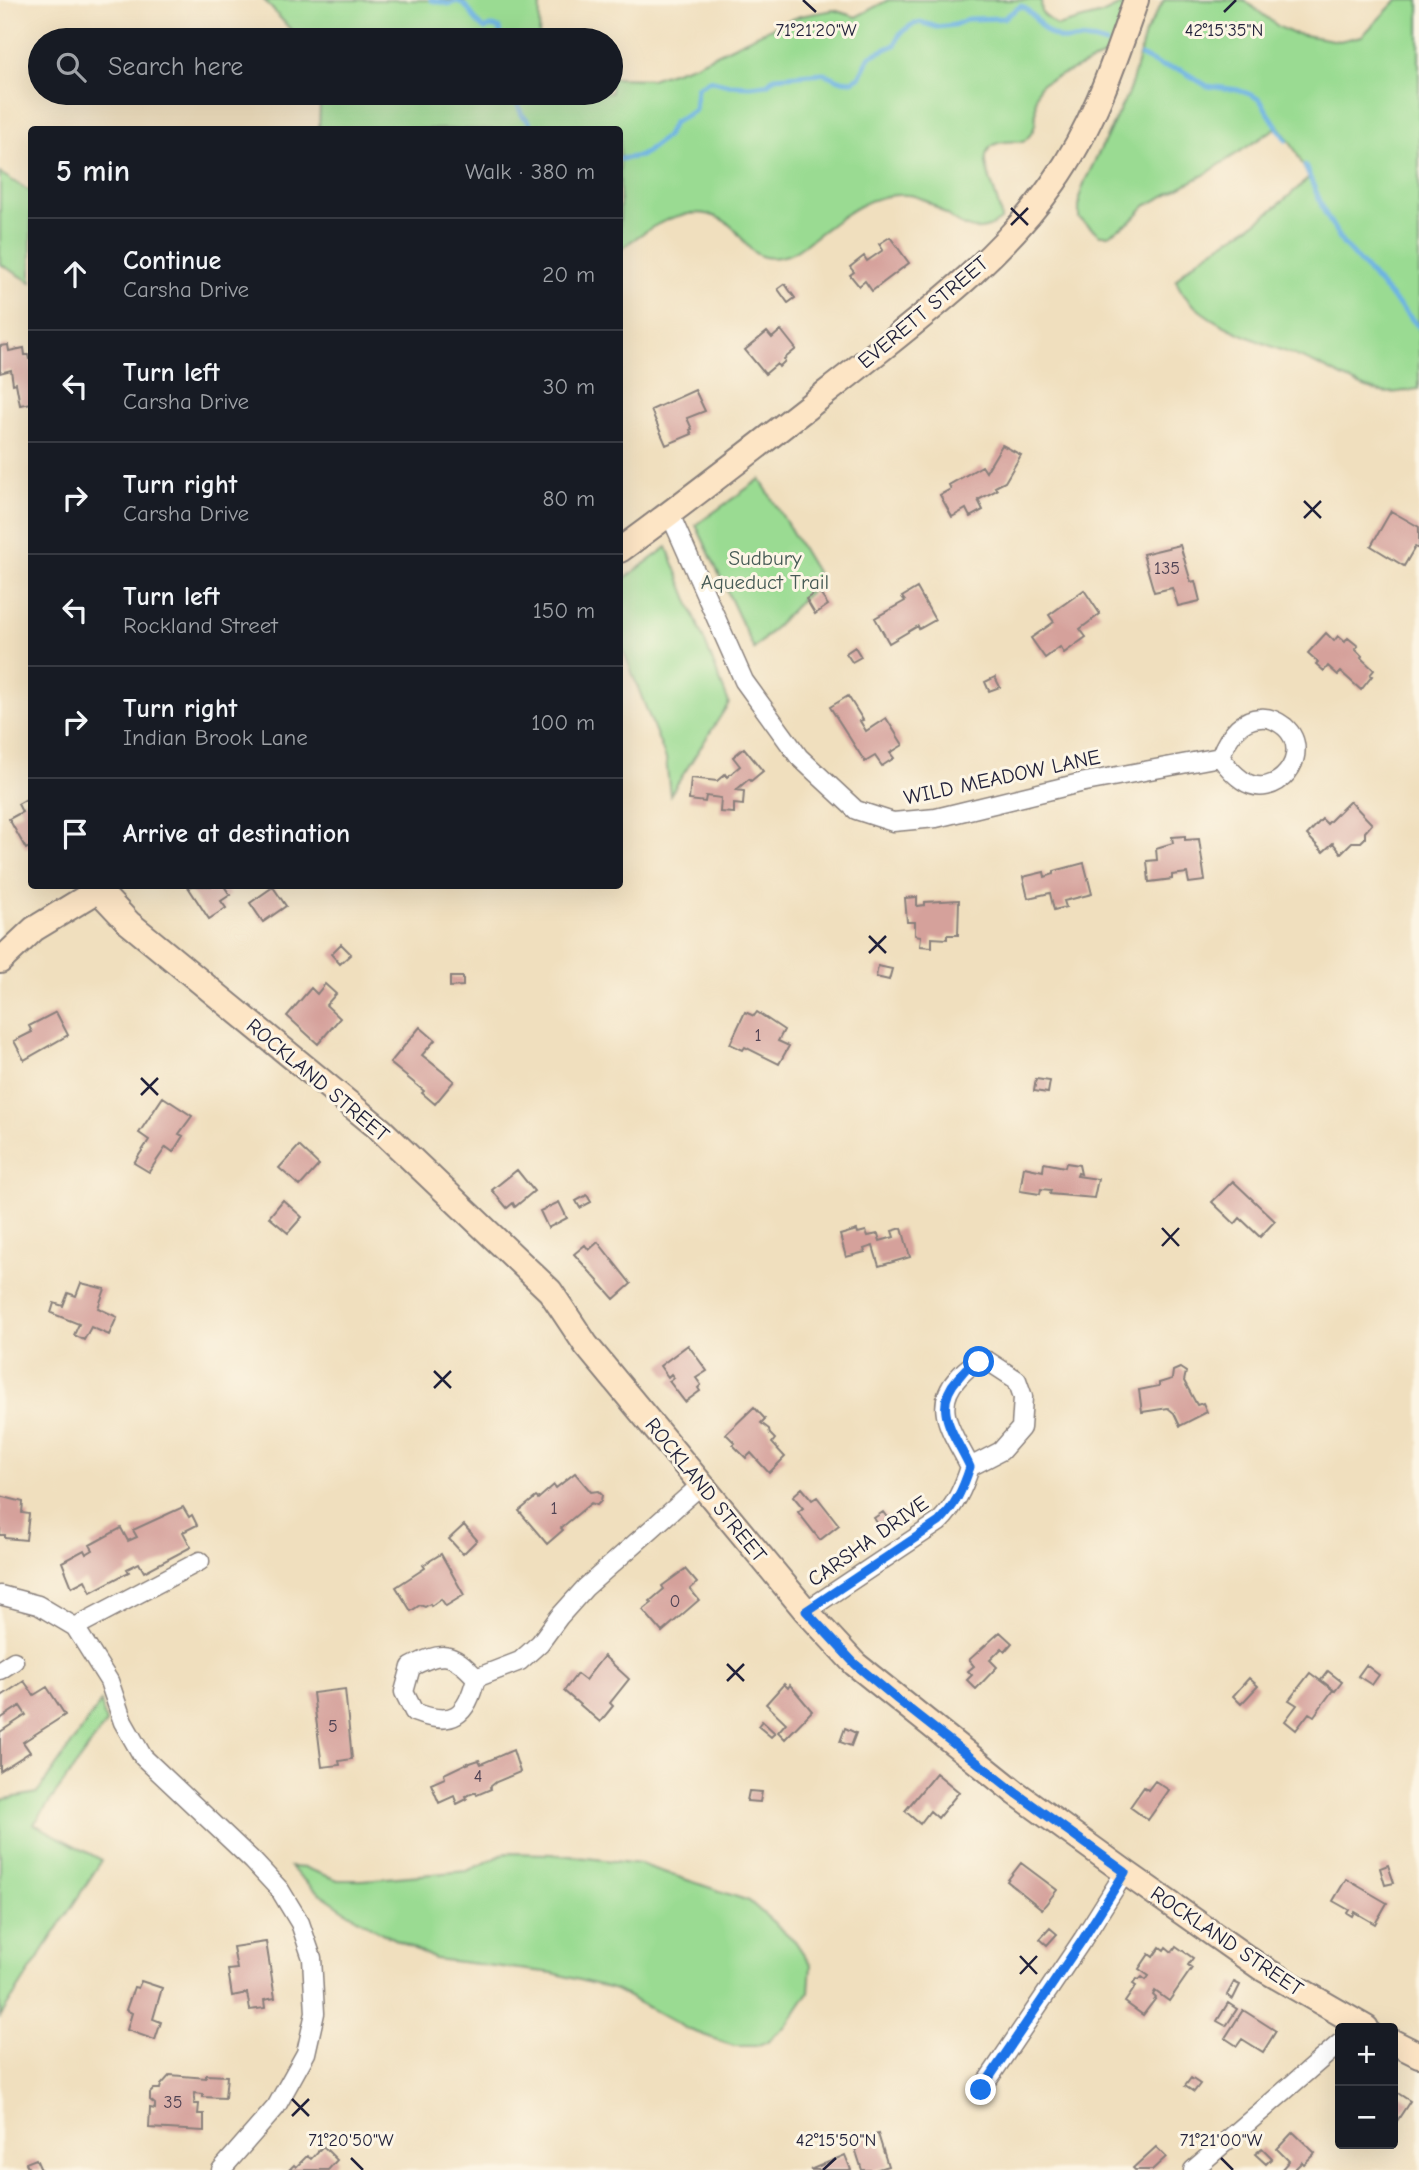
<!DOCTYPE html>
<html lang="en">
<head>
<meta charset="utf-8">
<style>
	body { margin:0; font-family:"Comic Neue",sans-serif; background:#20242c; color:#f1f3f6 }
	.controls { position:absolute; right:21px; bottom:21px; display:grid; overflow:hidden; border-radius:7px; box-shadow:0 7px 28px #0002 }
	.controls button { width:63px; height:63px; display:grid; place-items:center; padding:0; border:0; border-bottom:2px solid #363941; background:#171b24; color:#f1f3f6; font:35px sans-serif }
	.stop { position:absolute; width:21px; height:21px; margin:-16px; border:5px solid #1a73e8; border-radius:50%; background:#fff }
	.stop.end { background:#1a73e8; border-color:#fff; box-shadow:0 2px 7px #0008 }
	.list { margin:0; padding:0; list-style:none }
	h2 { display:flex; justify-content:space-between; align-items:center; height:91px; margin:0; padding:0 28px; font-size:30px }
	h2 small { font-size:23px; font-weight:400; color:#9ea1a6 }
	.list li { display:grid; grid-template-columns:46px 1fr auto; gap:21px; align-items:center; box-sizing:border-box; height:112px; padding:0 28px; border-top:2px solid #363941 }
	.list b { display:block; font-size:26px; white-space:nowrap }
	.list p { margin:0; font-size:23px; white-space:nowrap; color:#9ea1a6 }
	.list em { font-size:23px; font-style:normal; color:#9ea1a6 }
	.icon { flex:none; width:38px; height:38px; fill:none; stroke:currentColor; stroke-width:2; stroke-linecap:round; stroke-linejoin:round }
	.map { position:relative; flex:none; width:1419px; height:2170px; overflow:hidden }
	.search { position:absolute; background:#171b24; box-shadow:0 7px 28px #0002; left:28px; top:28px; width:595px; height:77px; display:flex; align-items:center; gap:18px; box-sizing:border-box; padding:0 24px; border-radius:38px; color:#9ea1a6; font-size:26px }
	.panel { position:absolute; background:#171b24; box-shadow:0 7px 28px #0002; left:28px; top:126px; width:595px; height:763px; border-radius:7px }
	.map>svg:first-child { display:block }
</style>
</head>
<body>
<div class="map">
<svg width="1419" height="2170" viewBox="0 0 1419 2170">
	<rect width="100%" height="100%" fill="#fcf5e5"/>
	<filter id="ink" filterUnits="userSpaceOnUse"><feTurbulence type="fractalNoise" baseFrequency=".0143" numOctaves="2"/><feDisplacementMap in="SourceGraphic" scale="14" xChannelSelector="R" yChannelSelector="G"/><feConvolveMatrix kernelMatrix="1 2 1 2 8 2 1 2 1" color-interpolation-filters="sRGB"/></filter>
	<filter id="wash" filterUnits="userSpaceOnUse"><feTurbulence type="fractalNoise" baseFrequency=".00686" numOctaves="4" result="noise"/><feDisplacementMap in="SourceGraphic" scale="28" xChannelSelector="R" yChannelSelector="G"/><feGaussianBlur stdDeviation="1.57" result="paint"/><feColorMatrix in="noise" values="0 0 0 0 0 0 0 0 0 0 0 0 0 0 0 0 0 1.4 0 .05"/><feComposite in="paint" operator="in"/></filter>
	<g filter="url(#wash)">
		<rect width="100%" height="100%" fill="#f0dfbe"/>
		<path fill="#9adb92" stroke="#5e7e66" stroke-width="2" d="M264 0H540L539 40H296L292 31Z
			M888 0H1041L1042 13 1057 26 1102 14 1128 1 1109 54 1041 84C1027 104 1047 124 1023 142 955 135 1001 188 1001 220 962 250 943 197 907 195 869 192 840 218 812 239 802 247 793 255 780 257 744 263 747 232 721 219 686 201 646 229 620 250V130L319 129 320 105 317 93H611V78L651 79 696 64 767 30 800 16 834 10 856 17Z
			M1164 0H1244L1279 27 1292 33 1339 41 1362 36 1397 0H1419V389C1407 390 1393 395 1381 392 1358 387 1338 374 1316 364 1277 346 1191 325 1176 280 1198 254 1231 240 1259 220 1277 207 1293 192 1309 178L1295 150 1279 126 1204 175 1145 206 1130 222 1108 235H1100L1079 218V198L1085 181 1130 89 1145 34Z
			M0 173 31 192V282L0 264Z
			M760 479 821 580 754 649 696 525Z
			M667 547 729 703 670 795 666 759 620 642V582Z
			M101 1702 106 1723 34 1824 102 1860 0 2017V1800L37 1793Z
			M506 1853 551 1854 640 1864 749 1901 795 1941 811 1965 809 1992 787 2025 768 2041 756 2046H734L687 2029 616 1990 553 1973 435 1959 382 1933 349 1913 312 1888 290 1867 306 1868 338 1880H362L467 1871Z"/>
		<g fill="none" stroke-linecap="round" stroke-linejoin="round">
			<path stroke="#6cb3e3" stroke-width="5" d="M431 0 449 4 458 1C476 11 470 20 485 29L490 26 499 28 501 40
				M1141 56 1161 66 1181 70 1207 86 1238 90 1252 95 1260 100 1286 140
				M513 93 522 115 529 121 531 130
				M620 159 641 156 667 136 673 123 695 110 697 88 709 80 729 85 750 86 767 84 775 77 823 73 839 80 852 81 859 77 870 56 895 45 900 34 910 26 920 22 937 27 954 25 968 19 1004 18 1021 6C1035 12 1038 28 1052 35 1068 44 1074 38 1090 40 1095 40 1101 43 1106 44
				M1305 166 1325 213 1343 244 1419 327"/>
		</g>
		<g id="blocks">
			<path fill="#d5a19b" d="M890 237 909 263 872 291 865 281 859 286 850 275 854 272 850 267 864 256 867 261 883 250 879 244Z
				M785 284 795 298 788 303 778 289Z
				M781 330 796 349 784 359 785 361 779 367 777 364 765 374 745 350 767 332 772 338Z
				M8 345 9 351 24 348 25 355H28L29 359H32V403L20 405 16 383 13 384 11 370 0 373V346Z
				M695 390 705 411 687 418 692 429 690 430 692 434 666 445 651 410Z
				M1002 445 1021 455 1005 482 995 487 997 490 978 500 983 510 970 517 966 509 952 517 940 495 951 489 949 485 982 466 986 472Z
				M1391 511 1419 527V549L1415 547 1404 566 1371 546Z
				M1180 545 1191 582 1195 581 1200 601 1178 606 1172 588 1154 592 1143 554Z
				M917 588 935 620 919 629 918 626 889 643 875 618 905 601 902 597Z
				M1084 590 1100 614 1080 629 1086 637 1064 653 1060 647 1045 658 1031 638 1054 622 1049 615Z
				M818 591 828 605 815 614 806 599Z
				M1326 633 1334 641 1338 636 1345 642 1348 638 1358 646 1355 649 1362 656 1361 658 1374 670 1370 675 1372 676 1361 690 1341 672 1338 675 1328 666 1324 671 1316 664 1318 662 1308 653Z
				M855 647 861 657 852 662 846 653Z
				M995 677 1000 687 989 691 985 682Z
				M848 696 863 720 860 721 866 731 886 718 903 745 890 753 894 758 882 766 875 756 865 762 830 707Z
				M744 748 763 771 751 781 749 779 736 790 744 791 743 805 734 804V813L720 812 721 798 706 796 705 802 689 800 691 778 717 781 725 774 727 777 740 766 733 757Z
				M32 796V846L26 849 9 819 22 812 18 804Z
				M1350 801 1372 824 1365 832V838L1361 842H1352L1341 853 1333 843 1323 852 1307 835 1322 819 1327 824Z
				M1185 836V840L1199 839 1205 881 1189 883 1187 873 1172 875V879L1149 882 1147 861 1157 860 1156 848 1173 843 1172 837Z
				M1084 863 1092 894 1064 901 1066 907 1054 910 1050 893 1028 898 1023 877 1044 872 1045 877 1054 874V871Z
				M192 886H224L230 895 221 901 226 908 209 919 188 887Z
				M273 887 286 906 263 922 250 903Z
				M917 897V906L925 905V902L959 900 958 935H947V939L932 938V947L920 946 921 936 915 935V922H907L905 898Z
				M341 944 351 954 340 964 331 954Z
				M878 966 892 969 889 980 876 977Z
				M450 977H463V986L450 987Z
				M325 984 336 994 326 1005 340 1018 318 1044 287 1016 311 988 317 994Z
				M56 1012 68 1035 24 1060 14 1041 32 1032 29 1026Z
				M745 1012 754 1016 757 1012 784 1030 778 1041 789 1046 779 1064 745 1047 743 1050 730 1044Z
				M420 1027 435 1040 422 1055 454 1081 435 1104 422 1093 424 1091 390 1063Z
				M1036 1079 1050 1081 1048 1093 1034 1091Z
				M163 1097 192 1116 179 1134 183 1136 173 1152 166 1147 149 1172 134 1163 149 1140 139 1133Z
				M299 1146 319 1165 300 1186 279 1168Z
				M1044 1163 1065 1167 1066 1163 1079 1165 1081 1174 1078 1173 1077 1176 1098 1179 1094 1198 1050 1194 1051 1190 1041 1189 1040 1194 1020 1191 1024 1167 1043 1171Z
				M517 1170 534 1191 515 1207 513 1203 507 1208 492 1190Z
				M1233 1181 1275 1221 1260 1237 1240 1218 1235 1224 1212 1202Z
				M587 1195 591 1202 580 1208 576 1201Z
				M283 1200 302 1217 288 1233 269 1217Z
				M559 1202 567 1218 548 1228 540 1211Z
				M902 1228 910 1257 879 1266 873 1246 864 1249 865 1252 846 1257 840 1235 857 1230 858 1233 866 1231 868 1236 878 1234 880 1241 894 1237 892 1231Z
				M598 1242 631 1284 614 1299 574 1254 585 1245 589 1250Z
				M81 1283 105 1289 98 1308 117 1317 109 1335 91 1327 84 1340 74 1335 79 1324 51 1313 54 1303 63 1306 68 1293 76 1296Z
				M688 1345 707 1371 696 1378 701 1385 698 1388 700 1391 685 1402 669 1381 674 1378 671 1374 668 1377 660 1366Z
				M1180 1368 1186 1372 1184 1381 1197 1405 1203 1403 1207 1412 1180 1426 1174 1413 1168 1408 1142 1412 1139 1390 1159 1386V1383L1172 1379 1173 1371Z
				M754 1407 765 1419 761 1423 769 1429 770 1434 775 1439 772 1443 785 1457 769 1473 751 1453 746 1458 733 1445 735 1443 726 1434Z
				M575 1473 591 1492 598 1491 602 1495 601 1501 597 1505 591 1503 561 1528 563 1530 547 1544 519 1511 536 1497 538 1499 554 1485 556 1488Z
				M802 1488 812 1500 817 1497 839 1525 820 1540 798 1512 803 1508 793 1496Z
				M0 1496 23 1502 22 1513 29 1514 26 1540 5 1538V1535H0Z
				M183 1507 189 1517 192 1515 197 1525 183 1532 191 1547 144 1572 139 1563 127 1569 129 1572 91 1592 85 1580 72 1587 62 1562 84 1550 86 1554 93 1550 90 1545 121 1528 128 1541 137 1537 133 1530Z
				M883 1512 889 1520 879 1526 874 1518Z
				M464 1525 477 1540 463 1554 449 1539Z
				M441 1554 464 1595 446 1606 441 1599 431 1606 430 1604 425 1607 420 1605 411 1611 396 1587 425 1568 423 1565Z
				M685 1569 697 1583 690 1589 699 1600 662 1632 643 1610 652 1603 650 1601 664 1589 662 1586Z
				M1000 1632 1012 1643 1005 1651 1002 1648 990 1660 997 1667 976 1689 967 1680 972 1675 968 1671 974 1666 969 1660Z
				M604 1656 629 1679 610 1703 613 1706 600 1722 564 1691 577 1674 585 1680Z
				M1366 1665 1379 1675 1372 1685 1358 1676Z
				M1328 1671 1342 1682 1335 1691 1321 1680Z
				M1310 1673 1333 1690 1314 1716 1309 1713 1296 1730 1285 1721 1297 1705 1289 1700Z
				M1249 1678 1258 1686 1241 1704 1233 1696Z
				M24 1681 34 1695 47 1687 65 1715 23 1742 30 1752 0 1771V1732L26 1715 20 1706 0 1719V1697Z
				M784 1684 788 1688 790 1685 812 1711 785 1739 778 1732 786 1723 766 1704Z
				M345 1689 352 1759 339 1761 340 1765 322 1767 313 1693Z
				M762 1721 775 1733 771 1737 758 1726Z
				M845 1728 856 1733 851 1746 840 1742Z
				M513 1750 520 1772 496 1782 490 1787 491 1789 477 1795 476 1792 466 1796 467 1799 457 1804 454 1796 439 1803 431 1784 445 1778 444 1774 467 1763V1764L479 1760 481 1764Z
				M936 1773 959 1792 938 1818 930 1811 920 1824 905 1811Z
				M1155 1781 1169 1790 1148 1820 1130 1807 1144 1787 1148 1790Z
				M749 1791 762 1792 760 1802 747 1801Z
				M1021 1863 1057 1890 1042 1909 1007 1881Z
				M1388 1865 1394 1883 1385 1885 1380 1868Z
				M1346 1879 1387 1903 1375 1924 1354 1912 1352 1916 1347 1913 1349 1910 1333 1901Z
				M1050 1928 1057 1934 1047 1945 1040 1939Z
				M266 1942 275 1998 264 2000 265 2008 250 2010 247 1993 232 1996 228 1970 237 1969 233 1947Z
				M1176 1946 1193 1958 1188 1965 1192 1968 1169 2001 1155 1991 1153 1995 1156 1998 1143 2015 1125 2002 1136 1986 1133 1984 1137 1979 1139 1980 1142 1977 1146 1980 1149 1976 1139 1969 1149 1954 1153 1957 1160 1947 1164 1950 1166 1947 1172 1952Z
				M141 1981 162 1988 153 2019 161 2022 155 2040 127 2030 132 2013 126 2010 134 1987 138 1988Z
				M1234 1982 1240 1985 1233 1999 1227 1995Z
				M1228 2003 1237 2009 1226 2026 1217 2021Z
				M1243 2010 1276 2031 1263 2052 1242 2039 1237 2046 1225 2038Z
				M170 2075 206 2078V2075L227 2076 225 2098 203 2097V2094L195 2093 194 2104H199L198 2114H204V2131L149 2128 150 2108 155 2109V2104L150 2100V2093L154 2089H160L161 2085Z
				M1191 2078 1200 2084 1194 2092 1185 2086Z
				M1393 2090 1410 2101 1397 2121 1393 2118Z
				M1293 2132 1315 2153 1304 2164 1302 2162 1294 2170H1281L1289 2161 1277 2149Z
				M878 2134 888 2166 875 2170H862L853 2142Z
				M323 2146 337 2160 328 2170H289L294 2165 296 2167 307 2156 311 2159Z
				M1156 2147 1166 2157 1152 2170H1135L1133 2168Z
				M1262 2148 1272 2158 1266 2164 1255 2154Z
				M845 2155 851 2170H810Z
				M36 2159 41 2170H29L26 2163Z"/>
		</g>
	</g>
	<g filter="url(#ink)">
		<use href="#blocks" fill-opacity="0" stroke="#89807c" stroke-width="2"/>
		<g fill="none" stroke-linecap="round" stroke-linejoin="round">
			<g stroke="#89807c" stroke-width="21">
				<path id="street" d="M669 512 744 681 799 757 856 810 893 822 936 818 1080 783 1220 757C1226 765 1233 774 1242 780 1275 804 1315 754 1285 727 1277 721 1270 717 1260 718 1239 719 1227 739 1220 757
					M0 1595 38 1605 75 1627 109 1681 123 1722 143 1757 253 1861 280 1890 300 1923 312 1958 315 2013 306 2053 276 2107 221 2170
					M806 1611 939 1522C955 1506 963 1489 970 1467 956 1437 930 1409 957 1379 967 1367 973 1363 988 1361L1017 1380 1023 1397 1021 1428 1001 1451 970 1467
					M75 1627 200 1561
					M0 1670 14 1661
					M476 1678C466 1717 453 1727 414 1712L404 1692 411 1667C441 1651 452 1651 476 1678L520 1661 540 1643 559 1617 585 1588 702 1484
					M981 2090 1083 1939 1125 1872
					M1193 2170 1340 2043"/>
			</g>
			<g stroke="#89807c" stroke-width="28">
				<path id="secondary" d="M620 550C700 492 777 431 855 370 926 313 1002 257 1054 182 1093 127 1114 63 1136 0
					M98 890 129 923 380 1129 550 1291 586 1345 806 1611 855 1664 1016 1793 1125 1872 1260 1967 1366 2028
					M0 961 34 929 105 886
					M1393 2042 1419 2055"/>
			</g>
			<use href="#street" stroke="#fff" stroke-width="18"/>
			<use href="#secondary" stroke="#fde5c5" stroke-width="24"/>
		</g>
	</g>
	<g fill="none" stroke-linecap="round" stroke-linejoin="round" filter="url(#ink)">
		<path stroke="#1a73e8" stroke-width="9" d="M979 1362C968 1364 965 1370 958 1378 930 1409 956 1436 970 1467 963 1489 955 1506 939 1522L806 1611 855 1664 898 1700 1016 1793 1125 1872 1083 1939 981 2090"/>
	</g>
	<path fill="none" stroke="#22223b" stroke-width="2.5" d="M803 0 816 12M1224 12 1236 0M1011 208 1028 225M1011 225 1028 208M1304 501 1321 518M1304 518 1321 501M869 936 886 953M869 953 886 936M141 1078 158 1095M141 1095 158 1078M1162 1228 1179 1246M1162 1246 1179 1228M434 1371 451 1388M434 1388 451 1371M727 1664 744 1681M727 1681 744 1664M1020 1956 1037 1974M1020 1974 1037 1956M292 2099 309 2116M292 2116 309 2099M351 2158 363 2170M1221 2158 1233 2170M823 2170 836 2158"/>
	<g text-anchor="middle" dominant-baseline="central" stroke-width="6" stroke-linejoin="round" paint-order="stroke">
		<g font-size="18" fill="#4f4253">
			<text x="1167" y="568">135</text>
			<text x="758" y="1035">1</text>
			<text x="554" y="1508">1</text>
			<text x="675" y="1601">0</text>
			<text x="333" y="1726">5</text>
			<text x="478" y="1776">4</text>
			<text x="173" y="2102">35</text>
		</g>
		<g font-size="21" fill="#22223b" stroke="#fcf5e5">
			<text transform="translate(923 312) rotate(-40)">EVERETT STREET</text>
			<text transform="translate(1002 777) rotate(-12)">WILD MEADOW LANE</text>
			<text transform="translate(318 1080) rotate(40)">ROCKLAND STREET</text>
			<text transform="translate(706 1490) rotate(51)">ROCKLAND STREET</text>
			<text transform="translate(868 1541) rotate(-35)">CARSHA DRIVE</text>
			<text transform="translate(1227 1941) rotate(34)">ROCKLAND STREET</text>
		</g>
		<g font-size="21" fill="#465a55" stroke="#fcf5e5">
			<text x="765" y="558">Sudbury<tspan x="765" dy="24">Aqueduct Trail</tspan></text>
		</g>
	</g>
	<g font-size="18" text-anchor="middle" fill="#22223b" stroke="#fcf5e5" stroke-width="6" stroke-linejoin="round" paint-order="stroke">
		<text x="816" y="36">71°21'20"W</text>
		<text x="1224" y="36">42°15'35"N</text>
		<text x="351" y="2146">71°20'50"W</text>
		<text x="836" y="2146">42°15'50"N</text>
		<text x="1221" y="2146">71°21'00"W</text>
	</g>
</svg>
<div class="controls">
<button>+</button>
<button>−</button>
</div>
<div class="stop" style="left:979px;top:1362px"></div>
<div class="stop end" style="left:981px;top:2090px"></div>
<div class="search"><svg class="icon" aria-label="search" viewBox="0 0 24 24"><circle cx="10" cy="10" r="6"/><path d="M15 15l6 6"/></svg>Search here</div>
<section class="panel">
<h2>5 min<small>Walk · 380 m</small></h2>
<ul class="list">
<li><svg class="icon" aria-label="ahead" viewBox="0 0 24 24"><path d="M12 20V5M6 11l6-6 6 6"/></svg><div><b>Continue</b><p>Carsha Drive</p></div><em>20 m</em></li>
<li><svg class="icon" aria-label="left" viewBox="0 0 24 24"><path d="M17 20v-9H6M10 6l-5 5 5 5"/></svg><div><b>Turn left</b><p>Carsha Drive</p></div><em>30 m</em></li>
<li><svg class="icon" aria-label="right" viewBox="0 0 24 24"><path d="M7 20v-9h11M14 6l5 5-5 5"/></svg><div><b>Turn right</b><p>Carsha Drive</p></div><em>80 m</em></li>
<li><svg class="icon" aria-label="left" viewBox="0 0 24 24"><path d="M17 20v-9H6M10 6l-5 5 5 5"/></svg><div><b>Turn left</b><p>Rockland Street</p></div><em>150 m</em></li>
<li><svg class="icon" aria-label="right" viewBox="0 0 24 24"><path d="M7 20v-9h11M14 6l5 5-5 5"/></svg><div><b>Turn right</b><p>Indian Brook Lane</p></div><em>100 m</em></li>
<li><svg class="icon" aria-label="arrive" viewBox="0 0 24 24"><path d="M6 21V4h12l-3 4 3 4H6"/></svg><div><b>Arrive at destination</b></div></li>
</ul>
</section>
</div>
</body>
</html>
